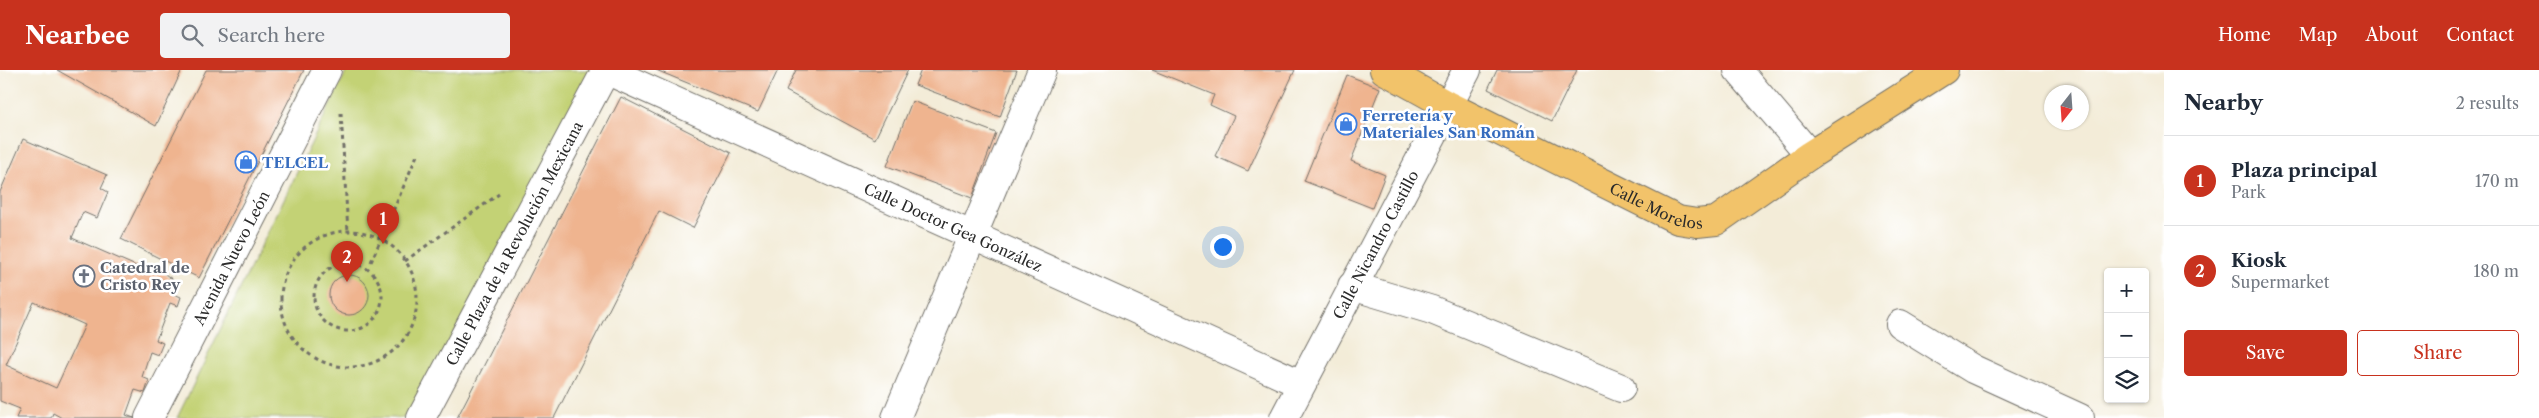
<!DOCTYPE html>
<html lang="en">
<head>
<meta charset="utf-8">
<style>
	body { margin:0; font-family:"Libre Caslon Text",serif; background:#f2f2f3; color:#1f2937 }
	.controls { position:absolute; right:15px; bottom:15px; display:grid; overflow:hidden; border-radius:5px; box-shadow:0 1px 4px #0004 }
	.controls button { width:45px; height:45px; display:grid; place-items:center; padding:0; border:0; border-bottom:1px solid #e0e1e3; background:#fff; color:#1f2937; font:25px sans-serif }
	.compass { position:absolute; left:2044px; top:15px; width:45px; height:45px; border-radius:50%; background:#fff; box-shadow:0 1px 4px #0004; rotate:197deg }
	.you { position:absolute; left:1222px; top:176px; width:18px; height:18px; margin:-12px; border:4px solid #fff; border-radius:50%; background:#1a73e8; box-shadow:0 0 0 8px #1a73e833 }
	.badge { display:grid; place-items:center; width:32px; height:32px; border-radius:50%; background:#c8321e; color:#fff; font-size:16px; font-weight:700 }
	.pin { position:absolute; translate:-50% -41px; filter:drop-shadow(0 1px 2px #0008) }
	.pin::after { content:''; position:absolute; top:26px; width:18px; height:15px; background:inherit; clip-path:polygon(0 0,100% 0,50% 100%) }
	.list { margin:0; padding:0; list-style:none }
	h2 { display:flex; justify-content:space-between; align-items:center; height:65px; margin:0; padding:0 20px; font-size:21px }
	h2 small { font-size:16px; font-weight:400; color:#747a83 }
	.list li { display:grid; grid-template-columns:32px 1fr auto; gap:15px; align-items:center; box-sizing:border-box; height:90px; padding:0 20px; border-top:1px solid #e0e1e3 }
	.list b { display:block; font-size:19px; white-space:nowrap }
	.list p { margin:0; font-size:16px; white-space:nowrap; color:#747a83 }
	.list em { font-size:16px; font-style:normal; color:#747a83 }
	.actions { display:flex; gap:10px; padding:15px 20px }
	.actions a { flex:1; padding:11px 0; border:1px solid #c8321e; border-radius:5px; text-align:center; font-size:18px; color:#c8321e }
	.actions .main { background:#c8321e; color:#fff }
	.icon { flex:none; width:28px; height:28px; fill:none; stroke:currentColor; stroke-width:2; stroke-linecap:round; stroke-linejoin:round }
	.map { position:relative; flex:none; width:2164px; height:348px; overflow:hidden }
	header { display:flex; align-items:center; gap:30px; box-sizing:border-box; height:70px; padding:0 25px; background:#c8321e; color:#fff }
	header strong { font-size:24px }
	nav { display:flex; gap:28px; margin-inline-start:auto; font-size:18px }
	.search { width:350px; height:45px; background:#f2f2f3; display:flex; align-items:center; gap:12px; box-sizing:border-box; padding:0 18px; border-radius:5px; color:#747a83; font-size:19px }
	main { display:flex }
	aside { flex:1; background:#fff }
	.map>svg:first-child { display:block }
</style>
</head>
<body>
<header>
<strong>Nearbee</strong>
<div class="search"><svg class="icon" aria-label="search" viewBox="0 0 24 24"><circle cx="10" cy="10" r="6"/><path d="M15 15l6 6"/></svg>Search here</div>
<nav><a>Home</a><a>Map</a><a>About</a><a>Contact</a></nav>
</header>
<main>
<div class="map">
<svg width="2164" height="348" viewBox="0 0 2164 348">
	<rect width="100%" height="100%" fill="#fff"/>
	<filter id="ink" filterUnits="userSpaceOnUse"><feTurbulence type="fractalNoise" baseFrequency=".02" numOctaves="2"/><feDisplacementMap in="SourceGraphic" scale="10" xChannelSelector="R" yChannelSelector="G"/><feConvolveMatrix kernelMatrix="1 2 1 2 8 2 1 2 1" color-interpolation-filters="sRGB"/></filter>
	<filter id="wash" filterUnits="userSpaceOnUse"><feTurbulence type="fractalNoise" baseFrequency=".0096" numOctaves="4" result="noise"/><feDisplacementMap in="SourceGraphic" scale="20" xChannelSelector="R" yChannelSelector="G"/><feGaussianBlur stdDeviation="1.12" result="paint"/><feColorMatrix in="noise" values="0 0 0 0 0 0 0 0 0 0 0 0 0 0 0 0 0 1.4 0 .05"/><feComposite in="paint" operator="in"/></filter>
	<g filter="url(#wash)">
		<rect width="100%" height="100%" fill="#f3ecd8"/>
		<path fill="#c3d275" stroke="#777e50" d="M347 0H598L408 348H177Z"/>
		<g id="blocks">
			<path fill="#efb48f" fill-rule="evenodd" d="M57 0H182L156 56Z
				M206 0H304L199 208 121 169Z
				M656 0H778L758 42Z
				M796 0H908L875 69 786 21Z
				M921 0H1017L1000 47 915 15Z
				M1152 0H1295L1248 101 1215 86 1234 46 1210 35 1214 25Z
				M1497 0H1577L1552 51 1488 19Z
				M1347 5 1380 18 1351 91 1385 105 1372 138 1304 111Z
				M621 27 731 83 693 158 659 141 554 348H457Z
				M912 31 996 63 972 128 887 96Z
				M23 69 107 105 101 118 108 122 97 148 83 142 72 168 136 196 155 197 172 209 176 218 174 224 181 227 178 236 170 233 156 270 163 273 158 285 150 282 142 307 149 310 145 323 135 320 126 345 134 348H62L53 343 51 348H16L20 339 0 331V122ZM34 232 85 255 56 318 6 295Z
				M329 225a20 20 0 1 1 40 0a20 20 0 1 1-40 0Z"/>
		</g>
	</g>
	<g filter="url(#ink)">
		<use href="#blocks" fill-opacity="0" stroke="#716f68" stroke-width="1"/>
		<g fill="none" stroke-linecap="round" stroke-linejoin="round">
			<g stroke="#716f68" stroke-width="30">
				<g id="minor">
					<path id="s1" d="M606 0 1301 314"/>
					<path d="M1738 0 1810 85"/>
					<path d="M1352 216 1432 240 1621 318"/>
					<path d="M1900 254 1973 299 2080 348"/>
					<path id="s2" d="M149 348 327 0"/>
					<path id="s3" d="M421 348 606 0"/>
					<path d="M896 348 1042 0"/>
					<path id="s4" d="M1284 348 1467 0"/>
				</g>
			</g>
			<g stroke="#716f68" stroke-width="30">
				<g id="major">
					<path id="s5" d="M1384 0 1447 35 1678 150 1697 153 1716 151 1810 85 1944 0"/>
				</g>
			</g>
			<path stroke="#716f68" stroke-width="3" stroke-dasharray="4 4" stroke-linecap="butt" d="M341 43 348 162
				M281 229a68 68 0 1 1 136 0a68 68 0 1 1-136 0Z
				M405 191 499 124
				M371 192 418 83
				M314 227a34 34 0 1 1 68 0a34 34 0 1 1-68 0Z"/>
			<use href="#minor" stroke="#fff" stroke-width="28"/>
			<use href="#major" stroke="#f2c36a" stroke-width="28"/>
		</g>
	</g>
	<defs>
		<g id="shop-ring" transform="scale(1.125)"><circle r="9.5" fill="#fff" stroke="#3f7fe0" stroke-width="1.5"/><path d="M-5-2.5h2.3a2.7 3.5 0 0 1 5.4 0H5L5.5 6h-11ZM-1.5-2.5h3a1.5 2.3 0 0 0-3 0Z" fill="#3f7fe0"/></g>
		<g id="church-ring" transform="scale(1.125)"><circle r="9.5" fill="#fff" stroke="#6b7280" stroke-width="1.5"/><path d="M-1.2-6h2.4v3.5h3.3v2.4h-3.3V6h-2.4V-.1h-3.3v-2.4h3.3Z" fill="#6b7280"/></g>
	</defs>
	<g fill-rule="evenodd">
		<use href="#shop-ring" x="1346" y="54"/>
		<use href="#shop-ring" x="246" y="92"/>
		<use href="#church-ring" x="84" y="206"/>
	</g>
	<g text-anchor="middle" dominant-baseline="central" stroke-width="5" stroke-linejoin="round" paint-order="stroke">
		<g font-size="15" font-weight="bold" fill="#366cbe" stroke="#fff" text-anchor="start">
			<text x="1362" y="45">Ferretería y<tspan x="1362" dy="17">Materiales San Román</tspan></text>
			<text x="262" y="92">TELCEL</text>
		</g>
		<g font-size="15" fill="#2b2b2b" stroke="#fff">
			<text stroke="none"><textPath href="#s5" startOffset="305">Calle Morelos</textPath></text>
			<text stroke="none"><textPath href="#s1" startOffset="381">Calle Doctor Gea González</textPath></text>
			<text stroke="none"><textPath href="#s3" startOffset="198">Calle Plaza de la Revolución Mexicana</textPath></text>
			<text stroke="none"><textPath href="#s4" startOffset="196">Calle Nicandro Castillo</textPath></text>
			<text stroke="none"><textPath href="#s2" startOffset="180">Avenida Nuevo León</textPath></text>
		</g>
		<g font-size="15" font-weight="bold" fill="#5b616d" stroke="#fff" text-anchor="start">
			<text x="100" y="197">Catedral de<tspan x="100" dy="17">Cristo Rey</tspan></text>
		</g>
	</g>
</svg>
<div class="controls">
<button>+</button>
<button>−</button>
<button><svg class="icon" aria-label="layers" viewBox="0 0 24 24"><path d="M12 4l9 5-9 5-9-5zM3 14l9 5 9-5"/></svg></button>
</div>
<svg class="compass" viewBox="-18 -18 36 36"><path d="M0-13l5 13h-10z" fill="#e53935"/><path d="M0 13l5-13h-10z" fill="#747a83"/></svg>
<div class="you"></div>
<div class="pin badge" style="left:383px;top:174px">1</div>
<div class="pin badge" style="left:347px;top:212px">2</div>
</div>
<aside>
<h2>Nearby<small>2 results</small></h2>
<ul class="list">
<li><span class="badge">1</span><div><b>Plaza principal</b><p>Park</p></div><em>170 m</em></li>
<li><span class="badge">2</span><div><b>Kiosk</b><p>Supermarket</p></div><em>180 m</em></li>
</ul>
<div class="actions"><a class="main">Save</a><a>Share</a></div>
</aside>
</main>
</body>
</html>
